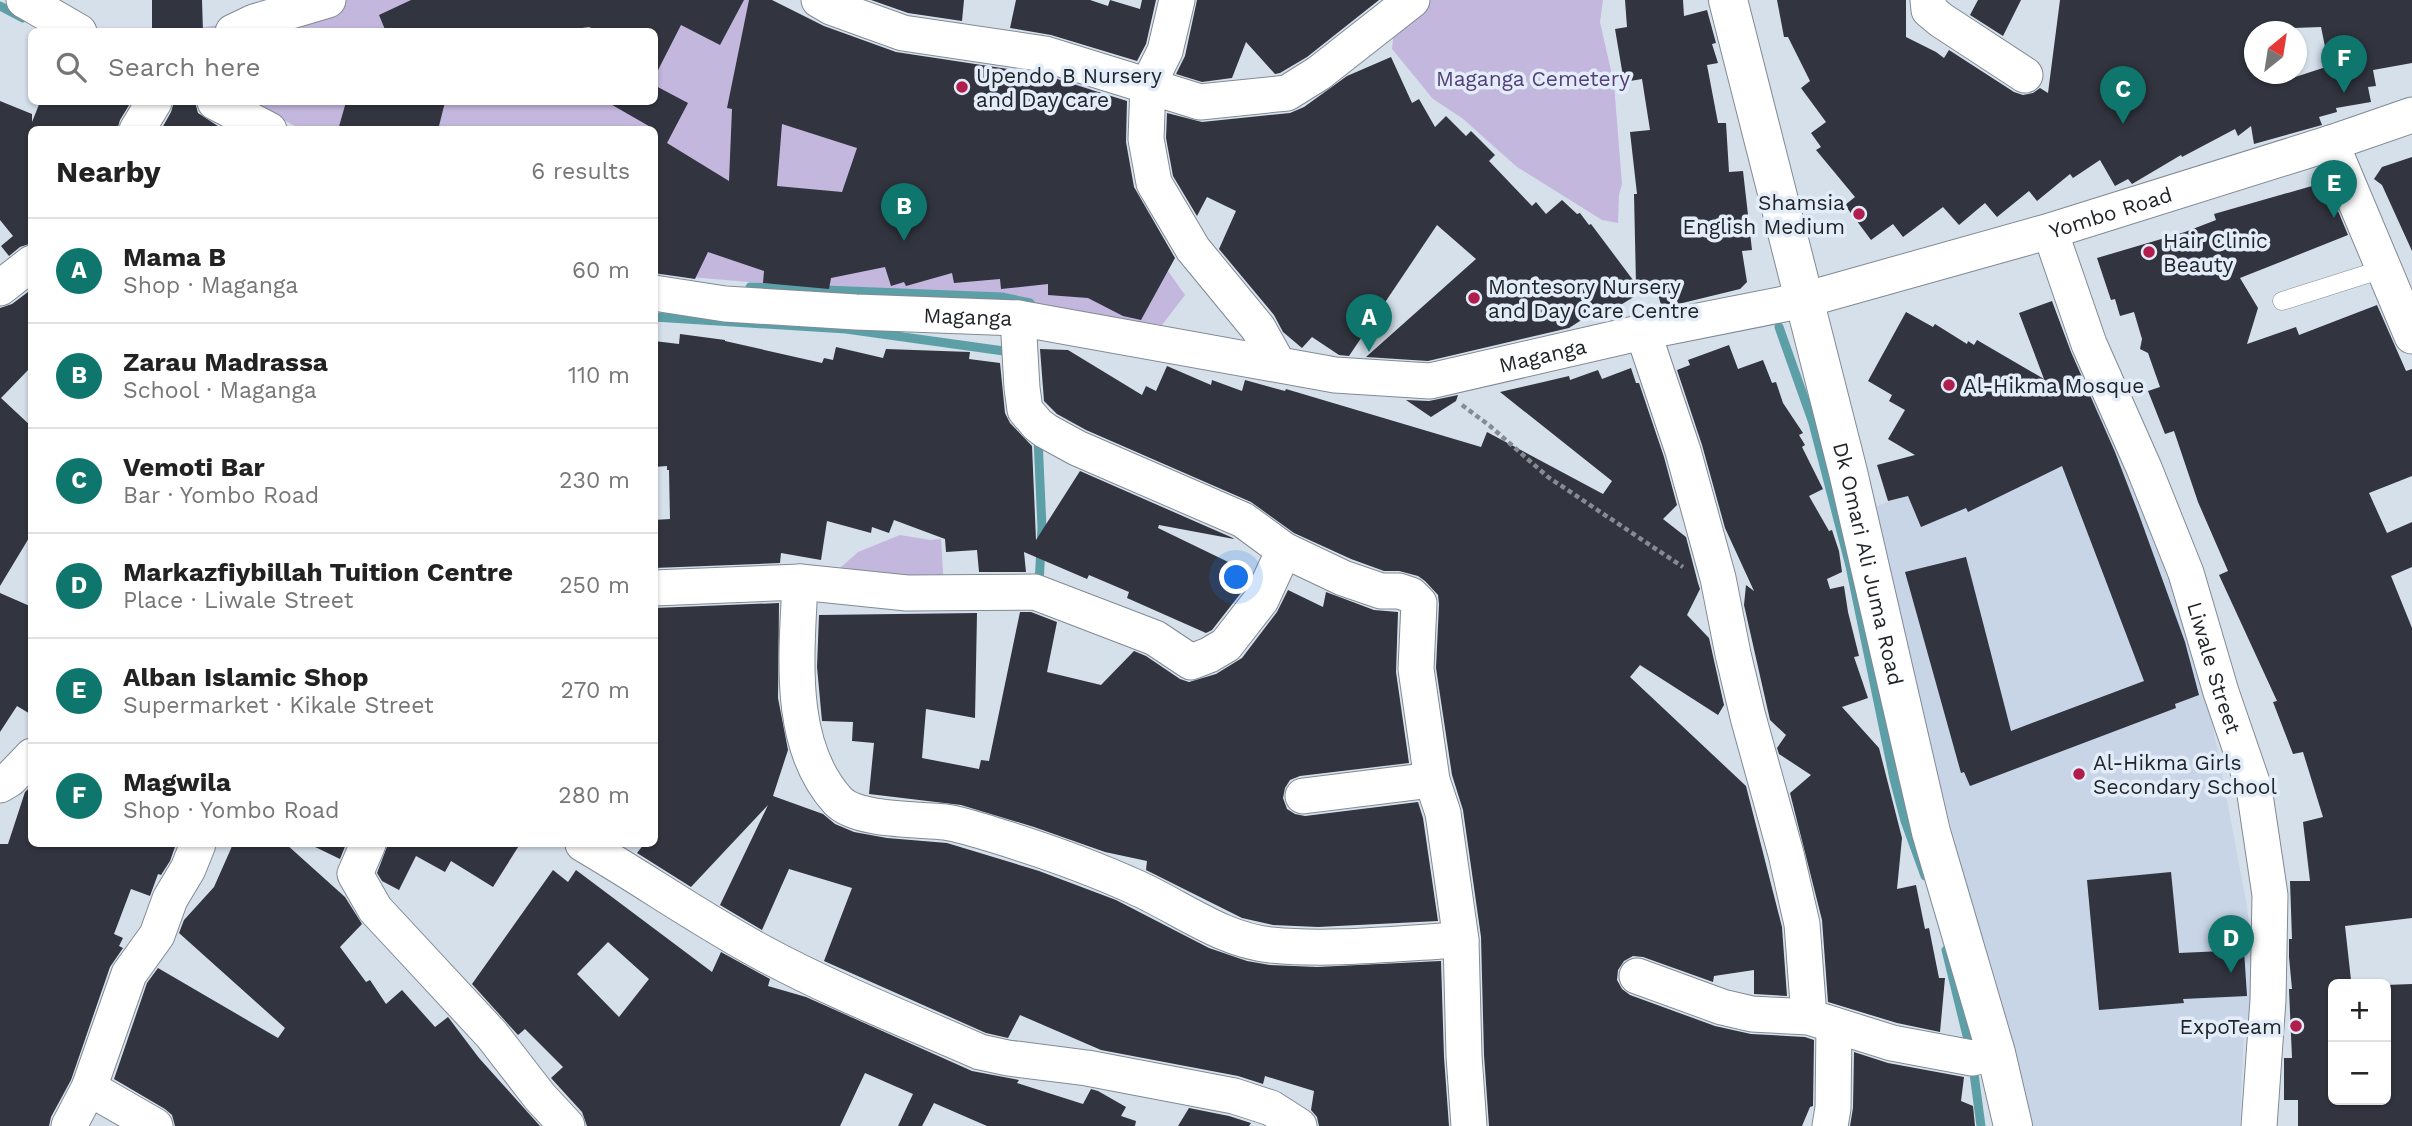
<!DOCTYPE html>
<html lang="en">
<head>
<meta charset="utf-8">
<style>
	body { margin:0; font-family:"Work Sans",sans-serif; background:#f6f6f6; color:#222 }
	.controls { position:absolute; right:21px; bottom:21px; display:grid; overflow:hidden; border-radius:10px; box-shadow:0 2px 5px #0004 }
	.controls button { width:63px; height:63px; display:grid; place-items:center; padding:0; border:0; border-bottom:2px solid #e0e0e0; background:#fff; color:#222; font:35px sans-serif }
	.compass { position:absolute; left:2244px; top:21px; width:63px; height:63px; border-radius:50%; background:#fff; box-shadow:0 2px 5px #0004; rotate:30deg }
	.you { position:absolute; left:1237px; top:578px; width:24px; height:24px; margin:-18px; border:5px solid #fff; border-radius:50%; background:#1a73e8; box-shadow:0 0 0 10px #1a73e833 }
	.badge { display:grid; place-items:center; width:46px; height:46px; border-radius:50%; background:#0f766e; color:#fff; font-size:23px; font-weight:700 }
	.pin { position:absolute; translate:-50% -58px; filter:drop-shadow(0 2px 4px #0008) }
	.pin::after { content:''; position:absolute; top:37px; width:24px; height:21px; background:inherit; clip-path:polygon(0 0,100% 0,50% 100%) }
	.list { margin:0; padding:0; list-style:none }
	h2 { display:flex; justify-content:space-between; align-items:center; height:91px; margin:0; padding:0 28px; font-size:30px }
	h2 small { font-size:23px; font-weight:400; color:#767676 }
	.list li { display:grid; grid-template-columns:46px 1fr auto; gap:21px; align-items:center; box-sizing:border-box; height:105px; padding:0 28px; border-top:2px solid #e0e0e0 }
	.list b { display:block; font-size:26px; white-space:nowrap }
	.list p { margin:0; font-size:23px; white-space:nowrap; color:#767676 }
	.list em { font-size:23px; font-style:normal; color:#767676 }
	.icon { flex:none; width:38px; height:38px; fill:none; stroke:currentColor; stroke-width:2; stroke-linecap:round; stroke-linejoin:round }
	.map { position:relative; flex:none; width:2412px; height:1126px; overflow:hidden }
	.search { position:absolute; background:#fff; box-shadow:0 2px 5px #0004; left:28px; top:28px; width:630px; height:77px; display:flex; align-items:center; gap:18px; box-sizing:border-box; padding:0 24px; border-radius:10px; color:#767676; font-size:26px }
	.panel { position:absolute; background:#fff; box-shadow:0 2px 5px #0004; left:28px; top:126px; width:630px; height:721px; border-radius:10px }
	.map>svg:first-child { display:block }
</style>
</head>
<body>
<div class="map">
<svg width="2412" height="1126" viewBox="0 0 2412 1126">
	<rect width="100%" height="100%" fill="#d6e0eb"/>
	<path fill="#c7d5e7" d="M2086 365 2197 642 2247 906 2258 1026 2244 1027 2240 1126H2018L2002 1018 1867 510 1953 476 2063 371Z"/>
	<path fill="#c3b7de" d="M318 0H751L911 58 1051 76 1091 89 1156 254 1185 295 1162 325 988 302 654 274V130L301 129 248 102H654V32H170L233 23Z
		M1419 0H1603L1600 22 1614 84 1622 184 1619 195 1618 223 1602 220 1517 167 1462 118 1433 99 1392 49 1394 30Z
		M900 535 930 540 941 539 944 587 831 581 840 568 858 552Z"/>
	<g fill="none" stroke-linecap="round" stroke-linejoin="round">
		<path stroke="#5d9fa7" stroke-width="9" d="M0 6 23 18
			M750 287 1002 297 1030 303
			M654 317 846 329 1011 352
			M1779 327 1813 423 1850 566 1894 779 1905 821 1925 876
			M1038 438 1042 528 1039 584
			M1946 950 1970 1048
			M1973 1066 1981 1126"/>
	</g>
	<path fill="#32343f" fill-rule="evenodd" d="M152 0H202L203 32 152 30Z
		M411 0H744L720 45 681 25 654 78V32H601L589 27 554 32H386L379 15Z
		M749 0H772L824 26 896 52 1041 74 1127 101 1126 142 1134 187 1175 258 1141 320 1123 316 1088 298 1048 295V284L1001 289 1000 279 954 283 952 273 906 286 904 282 891 286 885 267 831 278 829 289 763 283 764 271 708 252 695 279 654 273V129L607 102H654V85L688 103 667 143 729 181 732 109 727 108ZM782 124 857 148 842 192 777 186Z
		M871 0H964L962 21 908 13Z
		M1016 0H1090L1108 6 1110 0 1140 9 1142 0H1156L1146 44 1137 61 1051 35 1010 28Z
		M1197 0H1379L1307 57 1280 73 1275 74 1246 42 1232 78 1202 82 1176 74 1185 56Z
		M1625 0H1683L1684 16 1707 10 1716 43 1712 44 1718 63 1707 65 1718 123H1726L1729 172 1743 171 1752 250 1742 251 1747 282 1740 289 1662 308 1655 284 1609 312 1605 305 1569 328 1428 361 1366 357 1476 259 1437 225 1349 356 1339 355 1312 337 1302 348 1283 332 1274 315 1219 249 1236 211 1207 197 1197 216 1173 176 1166 138 1167 113 1202 122 1290 113 1304 107 1347 76 1391 57 1412 103 1419 99 1435 127 1446 116 1466 136 1471 131 1495 155 1489 161 1532 206 1536 202 1546 214 1562 200 1577 214 1580 213 1589 225 1591 224 1636 284 1634 194H1637L1630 132 1650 130 1642 79 1624 82 1615 29 1627 27Z
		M1777 0H1906V37L1936 52 1944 58 1949 50 2014 92 2023 95 2033 93 2040 88 2048 93 2060 0H2412V63L2373 70 2376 86 2368 87 2371 102 2336 108 2337 112 2319 117 2322 125 2254 144 2251 126 2238 136 2235 129 2182 157 2181 155 2132 184 2128 179 2115 186 2100 160 2073 178 2070 174 2037 201 2029 191 1997 217 1985 203 1959 225 1943 207 1903 237 1893 224 1871 240 1845 205 1855 197 1816 150 1821 147 1811 133 1826 122 1801 88 1810 81 1788 37H1784ZM2321 27 2329 66 2280 82 2277 74H2255V32H2260L2259 29Z
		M1978 0H2021L2003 36 1970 15Z
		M0 101 32 114V122L40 102H131L120 120 117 130H32V243L20 247 9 256 1 246 13 236 0 220Z
		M174 102H195L198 113 224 130H161L171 112Z
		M346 102H445L438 130H338Z
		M2412 157V251L2382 185 2374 179 2382 167Z
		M2312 186 2331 194 2348 235 2240 278 2258 308 2247 344 2296 327 2299 335 2377 305 2406 371 2412 369V476L2369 493 2387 533 2412 522V567L2391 576 2412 628V918L2345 926 2351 980 2333 981V1100H2386V985L2412 984V1126H2298V1100H2284V1058H2292L2289 989H2292L2289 957V939H2292L2290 881H2310L2303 822 2323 817 2303 752 2293 754 2273 702 2277 701 2219 575 2228 571 2198 502 2174 431 2165 434 2148 391 2160 387 2148 353 2140 349 2142 339 2134 312 2120 316 2115 299 2111 300 2097 258 2185 232 2216 220 2214 214Z
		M32 289V366L1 398 32 427V533L0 586V308L12 304Z
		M2052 301 2071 352 2115 452 2138 512 2185 642 2199 695 2175 704 2176 708 1970 786 1964 772 1961 773 1905 572 1966 557 2011 731 2144 681 2062 466 1968 512 1966 508 1921 527 1908 496 1888 501 1877 465 1915 455 1888 439 1905 410 1889 401 1892 395 1868 381 1906 312 1933 327 1935 324 1967 344 1968 341 1974 345 1977 340 2044 379 2019 313Z
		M680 334 725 340V341L822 363 824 358 833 360 836 347 883 358 886 349 970 352 969 359 1000 363 1005 413 1010 423 1032 446 1036 540 1080 471 1233 538 1234 539 1159 525 1158 528 1251 573 1244 589 1212 630 1206 633 1127 598 1129 592 1089 575 1087 579 1024 552 1026 572H979L977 550 946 552 945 539 894 520 889 533 872 527 871 533 827 521 821 560 781 553 780 563 654 568V520L670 519 669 470H667V466L654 467V341L679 344Z
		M1729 345 1738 369 1763 360 1772 383 1776 382 1783 403 1803 433 1799 435 1805 445 1802 447 1823 489 1809 496 1829 531 1832 530 1839 551 1842 572 1827 579 1830 589 1844 586 1848 612 1859 656 1854 657 1868 698 1842 707 1879 748 1902 838 1897 889 1916 885 1925 929 1929 928 1939 978H1945L1940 1032 1897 1023 1828 1002 1822 920 1790 793 1811 775 1779 754 1777 748 1786 735 1770 720 1744 605 1746 585 1754 591 1725 528 1702 445 1677 370 1690 365 1688 360Z
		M1040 349 1068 350 1142 395 1146 386 1156 391 1167 366 1211 385 1212 380 1242 391 1245 380 1285 391 1286 389 1481 447 1487 432 1603 494 1612 481 1500 392 1569 376 1570 380 1598 370 1602 379 1631 368 1636 383H1639L1664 457 1677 505 1663 519 1686 537 1698 583 1700 589 1687 615 1709 638 1724 705 1718 715 1640 665 1630 677 1746 786 1782 927 1787 996 1754 994V970L1714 976 1713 982 1643 957 1633 956 1624 961 1618 970 1617 980 1622 989 1630 995 1715 1026 1751 1034 1805 1037 1814 1040 1813 1106 1810 1107 1802 1126H1489L1484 1055 1481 937 1463 810 1452 775 1436 668 1439 604 1438 595 1425 581 1418 576 1399 571H1384L1351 559 1294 533 1251 502 1086 430 1057 414 1044 401Z
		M1458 395 1456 401 1431 417 1406 400 1429 401Z
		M1288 590 1323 607 1326 592 1374 610 1398 612 1396 672 1409 763 1300 776 1290 780 1285 788 1283 798 1287 809 1295 814 1305 816 1418 802 1423 818 1438 921 1318 927 1273 925 1242 918 1146 870 1147 861 1105 852 1034 827 961 805 869 794 874 743 852 741 853 722 822 721 817 667 819 615 977 613 975 718 926 709 922 758 979 769 981 760 989 761 1020 612H1031L1057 622 1047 672 1101 685 1134 651 1146 656 1180 679 1189 682 1216 674 1242 658 1277 612Z
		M0 593 32 607V715L17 706 0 732Z
		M779 603 778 698 788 750 773 796 823 814 835 824 854 832 887 838 947 843 1039 871 1116 900 1209 948 1247 961 1270 965 1317 967 1441 961 1444 1057 1449 1126H1319L1317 1117 1311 1110 1314 1091 1265 1076 1263 1084 1238 1076 1101 1050 1020 1015 1008 1038 986 1033 824 961 852 888 789 869 762 930 720 905 768 805 691 887 637 853 644 844H654V608Z
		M30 787 32 844H176L170 861 161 875 158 874 150 896 131 889 114 934 123 938 119 946 123 948 110 967 71 1080 51 1117 49 1126H0V844H8L25 792Z
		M233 844H286L345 897 362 924 340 947 366 982 370 980 386 1004 402 990 435 1027 448 1017 479 1058 540 1126H175L172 1115 165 1109 114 1079 147 983 158 968 278 1038 285 1028 179 933 184 920 214 887Z
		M309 844H346L340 859Z
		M388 844H520L493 887 451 861 445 872 416 856 399 890 382 881 377 873Z
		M553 870 568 882 576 870 712 972 721 952 770 979 768 986 806 997 972 1071 1019 1080 1017 1083 1083 1104 1091 1089 1098 1091 1126 1107 1121 1116 1136 1121 1135 1126H987L934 1103 922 1126H898L913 1094 865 1073 840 1126H587L582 1112 551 1078 563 1067 525 1029 518 1035 472 984ZM608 942 649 979 619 1017 577 974Z
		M2171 872 2179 953 2244 950 2247 996 2183 999 2184 1003 2099 1010 2087 880Z
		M1854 1052 1888 1063 1964 1077 1961 1101 1973 1106 1975 1126H1850L1853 1108Z
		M1189 1108 1229 1116 1251 1123 1249 1126H1178Z"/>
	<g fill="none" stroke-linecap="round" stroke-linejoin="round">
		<g stroke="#818a95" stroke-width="19">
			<path id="lane" d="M2282 301 2383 269"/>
		</g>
		<g stroke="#818a95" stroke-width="37">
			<g id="street">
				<path d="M24 0 79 32"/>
				<path d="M819 0 831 7 903 33 1045 54 1200 102 1287 93 1319 73 1412 0"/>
				<path d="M1177 0 1165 51 1148 85 1146 139 1154 183 1193 249 1258 328 1278 364"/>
				<path d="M1928 0 1929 10 1941 20 2025 75"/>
				<path d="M233 32 254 22 328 0"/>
				<path d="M215 102 269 130"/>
				<path d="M137 130 154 102"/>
				<path d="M2331 143 2412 336"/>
				<path id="s1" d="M2050 231 2089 344 2144 468 2186 573 2221 692 2254 788 2270 895 2268 1000 2259 1126"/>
				<path d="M0 288 32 263"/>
				<path id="s2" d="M654 293 725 304 856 312 1018 318 1335 375 1430 381 1643 332 1804 300 2050 231 2331 143 2412 115"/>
				<path d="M1018 318 1022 388 1025 410 1038 425 1046 431 1077 448 1243 520 1284 550 1343 578 1381 591H1399L1411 595 1419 603 1416 669 1432 780 1443 813 1461 940 1464 1056 1469 1126"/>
				<path d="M1643 332 1683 451 1718 578 1733 654 1748 717 1786 854 1802 924 1809 1017"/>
				<path d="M800 582C797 653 786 744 838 801 857 821 918 819 945 822 960 824 977 830 991 834 1040 849 1089 866 1135 887 1180 907 1221 940 1271 945 1332 951 1400 943 1461 940"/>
				<path d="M654 588 800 582 907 593 1035 592 1155 638 1191 662 1209 655 1226 645 1261 600 1284 550"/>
				<path d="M0 785 10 779 32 756"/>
				<path d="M1303 796 1432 780"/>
				<path d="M368 844 355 874 375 909 492 1035 540 1097 567 1126"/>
				<path d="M583 844C643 879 700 919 761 952 831 990 907 1020 980 1052L1008 1058 1087 1068 1234 1096 1271 1108 1299 1126"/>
				<path d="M1637 976 1722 1007 1752 1014 1809 1017 1892 1043 1972 1058 1996 1053"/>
				<path d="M89 1088 155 1126"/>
				<path d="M69 1126 89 1088 129 974 157 935 170 899 188 869 198 844"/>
				<path d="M1830 1126 1833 1108 1834 1025"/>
			</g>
		</g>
		<g stroke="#818a95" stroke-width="40">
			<g id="secondary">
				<path id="s3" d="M1728 0 1848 472 1931 832 1996 1053 2013 1126"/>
			</g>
		</g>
		<path stroke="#848b93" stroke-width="4.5" stroke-dasharray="5 3.5" stroke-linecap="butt" d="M1462 405 1490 426 1548 477 1683 567"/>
		<use href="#lane" stroke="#fff" stroke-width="18"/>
		<use href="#street" stroke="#fff" stroke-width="35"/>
		<use href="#secondary" stroke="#fff" stroke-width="38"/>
	</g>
	<g fill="#b01e4d" stroke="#e3edf9" stroke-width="2.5">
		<circle cx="962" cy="87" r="7"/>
		<circle cx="1859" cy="214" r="7"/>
		<circle cx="2149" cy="252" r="7"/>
		<circle cx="1474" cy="298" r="7"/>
		<circle cx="1949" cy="385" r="7"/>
		<circle cx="2079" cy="774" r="7"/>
		<circle cx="2296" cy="1026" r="7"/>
	</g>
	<g text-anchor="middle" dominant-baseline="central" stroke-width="7" stroke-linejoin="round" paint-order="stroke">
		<g font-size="21" fill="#212529" stroke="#e3edf9" text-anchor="start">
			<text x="976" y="75">Upendo B Nursery<tspan x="976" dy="24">and Day care</tspan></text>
			<text x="1845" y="202" text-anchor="end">Shamsia<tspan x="1845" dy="24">English Medium</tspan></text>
			<text x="2163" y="240">Hair Clinic<tspan x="2163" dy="24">Beauty</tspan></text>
			<text x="1488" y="286">Montesory Nursery<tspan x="1488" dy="24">and Day Care Centre</tspan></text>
			<text x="1963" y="385">Al-Hikma Mosque</text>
			<text x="2093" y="762">Al-Hikma Girls<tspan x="2093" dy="24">Secondary School</tspan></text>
			<text x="2282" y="1026" text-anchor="end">ExpoTeam</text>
		</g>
		<g font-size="21" fill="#553f7a" stroke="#e3edf9">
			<text x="1533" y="78">Maganga Cemetery</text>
		</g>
		<g font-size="21" fill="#212529" stroke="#e3edf9">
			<text stroke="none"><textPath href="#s2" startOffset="1484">Yombo Road</textPath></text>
			<text stroke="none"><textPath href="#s2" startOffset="315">Maganga</textPath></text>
			<text stroke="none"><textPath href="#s2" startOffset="898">Maganga</textPath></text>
			<text stroke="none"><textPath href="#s3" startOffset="581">Dk Omari Ali Juma Road</textPath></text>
			<text stroke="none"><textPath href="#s1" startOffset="467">Liwale Street</textPath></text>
		</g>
	</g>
</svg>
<div class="controls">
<button>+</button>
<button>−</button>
</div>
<svg class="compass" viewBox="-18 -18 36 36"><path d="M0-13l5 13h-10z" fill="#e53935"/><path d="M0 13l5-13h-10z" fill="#767676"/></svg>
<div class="you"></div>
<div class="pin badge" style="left:1369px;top:352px">A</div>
<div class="pin badge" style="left:904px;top:241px">B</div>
<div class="pin badge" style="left:2123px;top:124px">C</div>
<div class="pin badge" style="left:2231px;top:973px">D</div>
<div class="pin badge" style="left:2334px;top:218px">E</div>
<div class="pin badge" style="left:2344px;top:93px">F</div>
<div class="search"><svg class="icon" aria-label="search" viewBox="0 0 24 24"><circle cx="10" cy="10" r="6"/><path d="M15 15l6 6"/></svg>Search here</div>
<section class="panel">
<h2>Nearby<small>6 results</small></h2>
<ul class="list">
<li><span class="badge">A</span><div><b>Mama B</b><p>Shop · Maganga</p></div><em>60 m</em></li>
<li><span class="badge">B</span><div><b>Zarau Madrassa</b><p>School · Maganga</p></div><em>110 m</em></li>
<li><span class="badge">C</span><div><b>Vemoti Bar</b><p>Bar · Yombo Road</p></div><em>230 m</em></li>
<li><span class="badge">D</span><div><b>Markazfiybillah Tuition Centre</b><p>Place · Liwale Street</p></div><em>250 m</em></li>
<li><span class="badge">E</span><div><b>Alban Islamic Shop</b><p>Supermarket · Kikale Street</p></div><em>270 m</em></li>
<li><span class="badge">F</span><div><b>Magwila</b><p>Shop · Yombo Road</p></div><em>280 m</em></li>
</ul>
</section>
</div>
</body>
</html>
